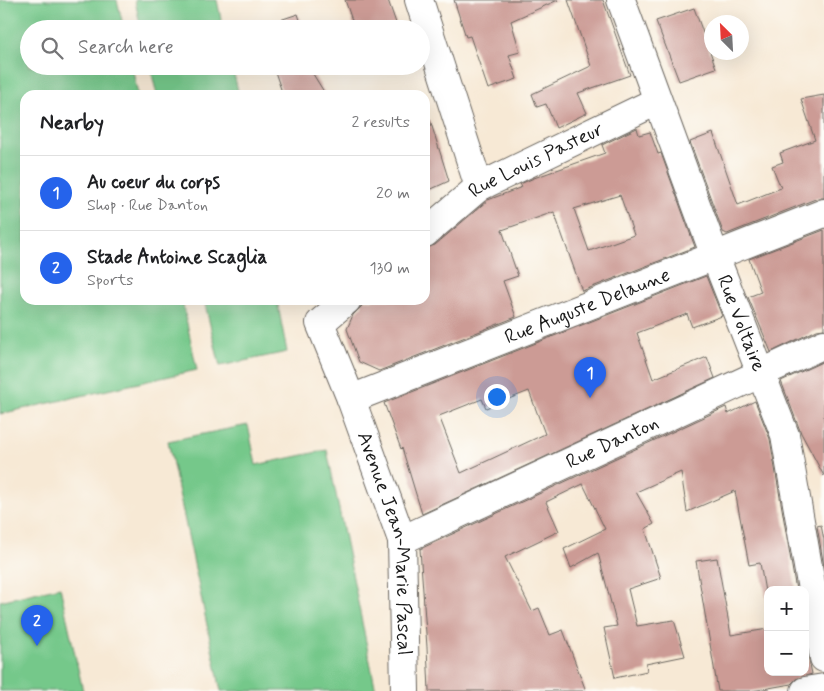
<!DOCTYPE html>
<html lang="en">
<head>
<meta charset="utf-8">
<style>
	body { margin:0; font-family:Mynerve,sans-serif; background:#f6f6f6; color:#202124 }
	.controls { position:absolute; right:15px; bottom:15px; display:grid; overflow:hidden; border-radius:10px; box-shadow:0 5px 20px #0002 }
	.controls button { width:45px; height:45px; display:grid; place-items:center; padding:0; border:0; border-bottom:1px solid #e0e0e0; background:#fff; color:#202124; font:25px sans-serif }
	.compass { position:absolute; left:704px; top:15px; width:45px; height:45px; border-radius:50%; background:#fff; box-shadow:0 5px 20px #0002; rotate:336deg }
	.you { position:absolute; left:496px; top:396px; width:18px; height:18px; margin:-12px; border:4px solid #fff; border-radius:50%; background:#1a73e8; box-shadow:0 0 0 8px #1a73e833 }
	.badge { display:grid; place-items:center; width:32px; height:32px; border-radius:50%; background:#2563eb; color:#fff; font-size:16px; font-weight:700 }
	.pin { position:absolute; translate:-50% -41px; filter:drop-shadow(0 1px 2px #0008) }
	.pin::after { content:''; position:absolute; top:26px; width:18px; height:15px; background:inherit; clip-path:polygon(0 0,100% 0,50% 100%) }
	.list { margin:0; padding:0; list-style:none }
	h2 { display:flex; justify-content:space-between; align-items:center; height:65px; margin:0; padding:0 20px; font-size:21px }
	h2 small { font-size:16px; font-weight:400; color:#757577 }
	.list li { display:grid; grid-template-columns:32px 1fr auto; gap:15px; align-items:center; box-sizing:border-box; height:75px; padding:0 20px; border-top:1px solid #e0e0e0 }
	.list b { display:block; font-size:19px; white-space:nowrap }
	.list p { margin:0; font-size:16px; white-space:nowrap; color:#757577 }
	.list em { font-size:16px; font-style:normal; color:#757577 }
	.icon { flex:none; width:28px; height:28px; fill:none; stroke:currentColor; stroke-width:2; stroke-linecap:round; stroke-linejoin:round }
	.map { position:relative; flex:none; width:824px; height:691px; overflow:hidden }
	.search { position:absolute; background:#fff; box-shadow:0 5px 20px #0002; left:20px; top:20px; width:410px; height:55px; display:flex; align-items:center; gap:12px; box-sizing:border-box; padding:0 18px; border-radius:28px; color:#757577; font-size:19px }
	.panel { position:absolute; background:#fff; box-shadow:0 5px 20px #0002; left:20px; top:90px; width:410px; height:215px; border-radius:15px }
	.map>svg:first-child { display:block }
</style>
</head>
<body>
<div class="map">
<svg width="824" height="691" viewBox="0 0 824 691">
	<rect width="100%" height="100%" fill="#fdfcf7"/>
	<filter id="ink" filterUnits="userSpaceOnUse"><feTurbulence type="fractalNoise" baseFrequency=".02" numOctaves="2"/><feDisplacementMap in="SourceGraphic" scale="10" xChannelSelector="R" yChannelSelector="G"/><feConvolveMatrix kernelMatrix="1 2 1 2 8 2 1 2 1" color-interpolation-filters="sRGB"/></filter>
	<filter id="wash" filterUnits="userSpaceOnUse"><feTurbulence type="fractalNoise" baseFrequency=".0096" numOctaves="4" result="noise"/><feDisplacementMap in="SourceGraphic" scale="20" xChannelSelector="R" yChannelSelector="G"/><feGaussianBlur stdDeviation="1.12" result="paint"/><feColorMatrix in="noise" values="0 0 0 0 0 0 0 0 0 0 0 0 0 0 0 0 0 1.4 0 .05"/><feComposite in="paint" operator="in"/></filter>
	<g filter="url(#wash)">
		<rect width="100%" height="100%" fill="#f7e9d5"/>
		<path fill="#75c88a" stroke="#487253" d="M0 0H117L124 29H29V66H132L138 95H25V300H182L197 370 0 414Z
			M135 0H217L223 29H141Z
			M150 66H232L239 95H157Z
			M204 300H277L287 352 220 366Z
			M248 425 256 465 327 450 376 691H221L168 441Z
			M60 587 83 691H0V601Z"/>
		<g id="blocks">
			<path fill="#cc9b95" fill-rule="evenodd" d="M345 0H388L396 23 376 29H355Z
				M454 0H558L511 21 520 52 509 55 517 79 488 89 470 36 466 37Z
				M568 0H603L630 75 578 93 587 113 556 128 546 104 537 107 532 94 591 66Z
				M694 8 716 68 679 81 656 21Z
				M298 14 303 29H259V27Z
				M273 66H308L326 95H283Z
				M824 95V198H818L727 234 723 232 690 142 713 133 738 205 781 188 772 166 783 162 780 153 815 140 801 99Z
				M425 120H430L449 181 425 192Z
				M637 128 639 135 650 132 658 154 661 153 695 247 582 291 554 212 502 230 518 276 503 281 516 317 379 371 359 362 347 329 353 315 362 306V300H425V248L435 245 488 200 522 187 520 184 534 178 605 153 602 145ZM620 195 634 235 589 251 574 209Z
				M824 230V329L817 330 771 352 748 297 761 292 749 259Z
				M706 276 722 316 692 327 687 314 637 333 653 379 707 357 715 378 422 514 402 448 401 449 384 403ZM529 391 545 434 461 473 439 416 482 399 486 408Z
				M824 361V476L801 433 781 381Z
				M755 401 770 439 796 590H768V609L760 563 749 565 735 491 687 512 681 472 636 492 654 524 645 529 661 578 628 589 637 626 674 620 685 656 646 664 647 671 615 678 604 628 617 626 598 553 571 568 564 549 605 529 583 484 546 502 559 531 505 557 532 611 539 608 550 635 563 630 586 691H429L427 647 420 549 726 407 728 414Z
				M821 525 824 540V567L817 526Z
				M717 558 731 635 768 629V672H805V641L812 674 796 679 791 684 763 689 751 691H718L696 561Z"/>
		</g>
	</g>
	<g filter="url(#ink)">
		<use href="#blocks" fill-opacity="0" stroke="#69645d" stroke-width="1"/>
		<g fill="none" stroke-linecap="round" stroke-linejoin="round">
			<g stroke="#69645d" stroke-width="30">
				<g id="minor">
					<path d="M419 0 479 187"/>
					<path id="s1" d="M621 0 715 256 785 435 824 658"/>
					<path id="s2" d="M425 233 479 187 657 101"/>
					<path id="s3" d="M347 300 320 323 351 399 402 540 405 691"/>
					<path id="s4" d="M351 399 824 213"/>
					<path id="s5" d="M402 540 824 344"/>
					<path d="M805 691 824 688"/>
				</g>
			</g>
			<use href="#minor" stroke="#fff" stroke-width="28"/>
		</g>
	</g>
	<g text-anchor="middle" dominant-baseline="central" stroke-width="4" stroke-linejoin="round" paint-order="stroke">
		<g font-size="20" fill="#1c1c1c" stroke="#fdfcf7">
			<text stroke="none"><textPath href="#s2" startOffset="134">Rue Louis Pasteur</textPath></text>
			<text stroke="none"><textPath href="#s4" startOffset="254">Rue Auguste Delaune</textPath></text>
			<text stroke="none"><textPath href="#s1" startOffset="345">Rue Voltaire</textPath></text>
			<text stroke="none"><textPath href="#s5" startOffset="232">Rue Danton</textPath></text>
			<text stroke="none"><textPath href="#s3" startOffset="268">Avenue Jean-Marie Pascal</textPath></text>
		</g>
	</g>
</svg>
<div class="controls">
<button>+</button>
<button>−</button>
</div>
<svg class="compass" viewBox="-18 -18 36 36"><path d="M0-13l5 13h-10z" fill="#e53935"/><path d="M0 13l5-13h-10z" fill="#757577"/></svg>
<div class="you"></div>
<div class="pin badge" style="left:590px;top:398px">1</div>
<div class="pin badge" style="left:37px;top:646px">2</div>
<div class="search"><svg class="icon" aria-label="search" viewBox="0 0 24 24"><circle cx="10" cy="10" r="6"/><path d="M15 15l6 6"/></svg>Search here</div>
<section class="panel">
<h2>Nearby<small>2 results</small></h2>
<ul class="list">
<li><span class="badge">1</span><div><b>Au coeur du corps</b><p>Shop · Rue Danton</p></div><em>20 m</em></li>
<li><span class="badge">2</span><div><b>Stade Antoine Scaglia</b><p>Sports</p></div><em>130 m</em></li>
</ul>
</section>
</div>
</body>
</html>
